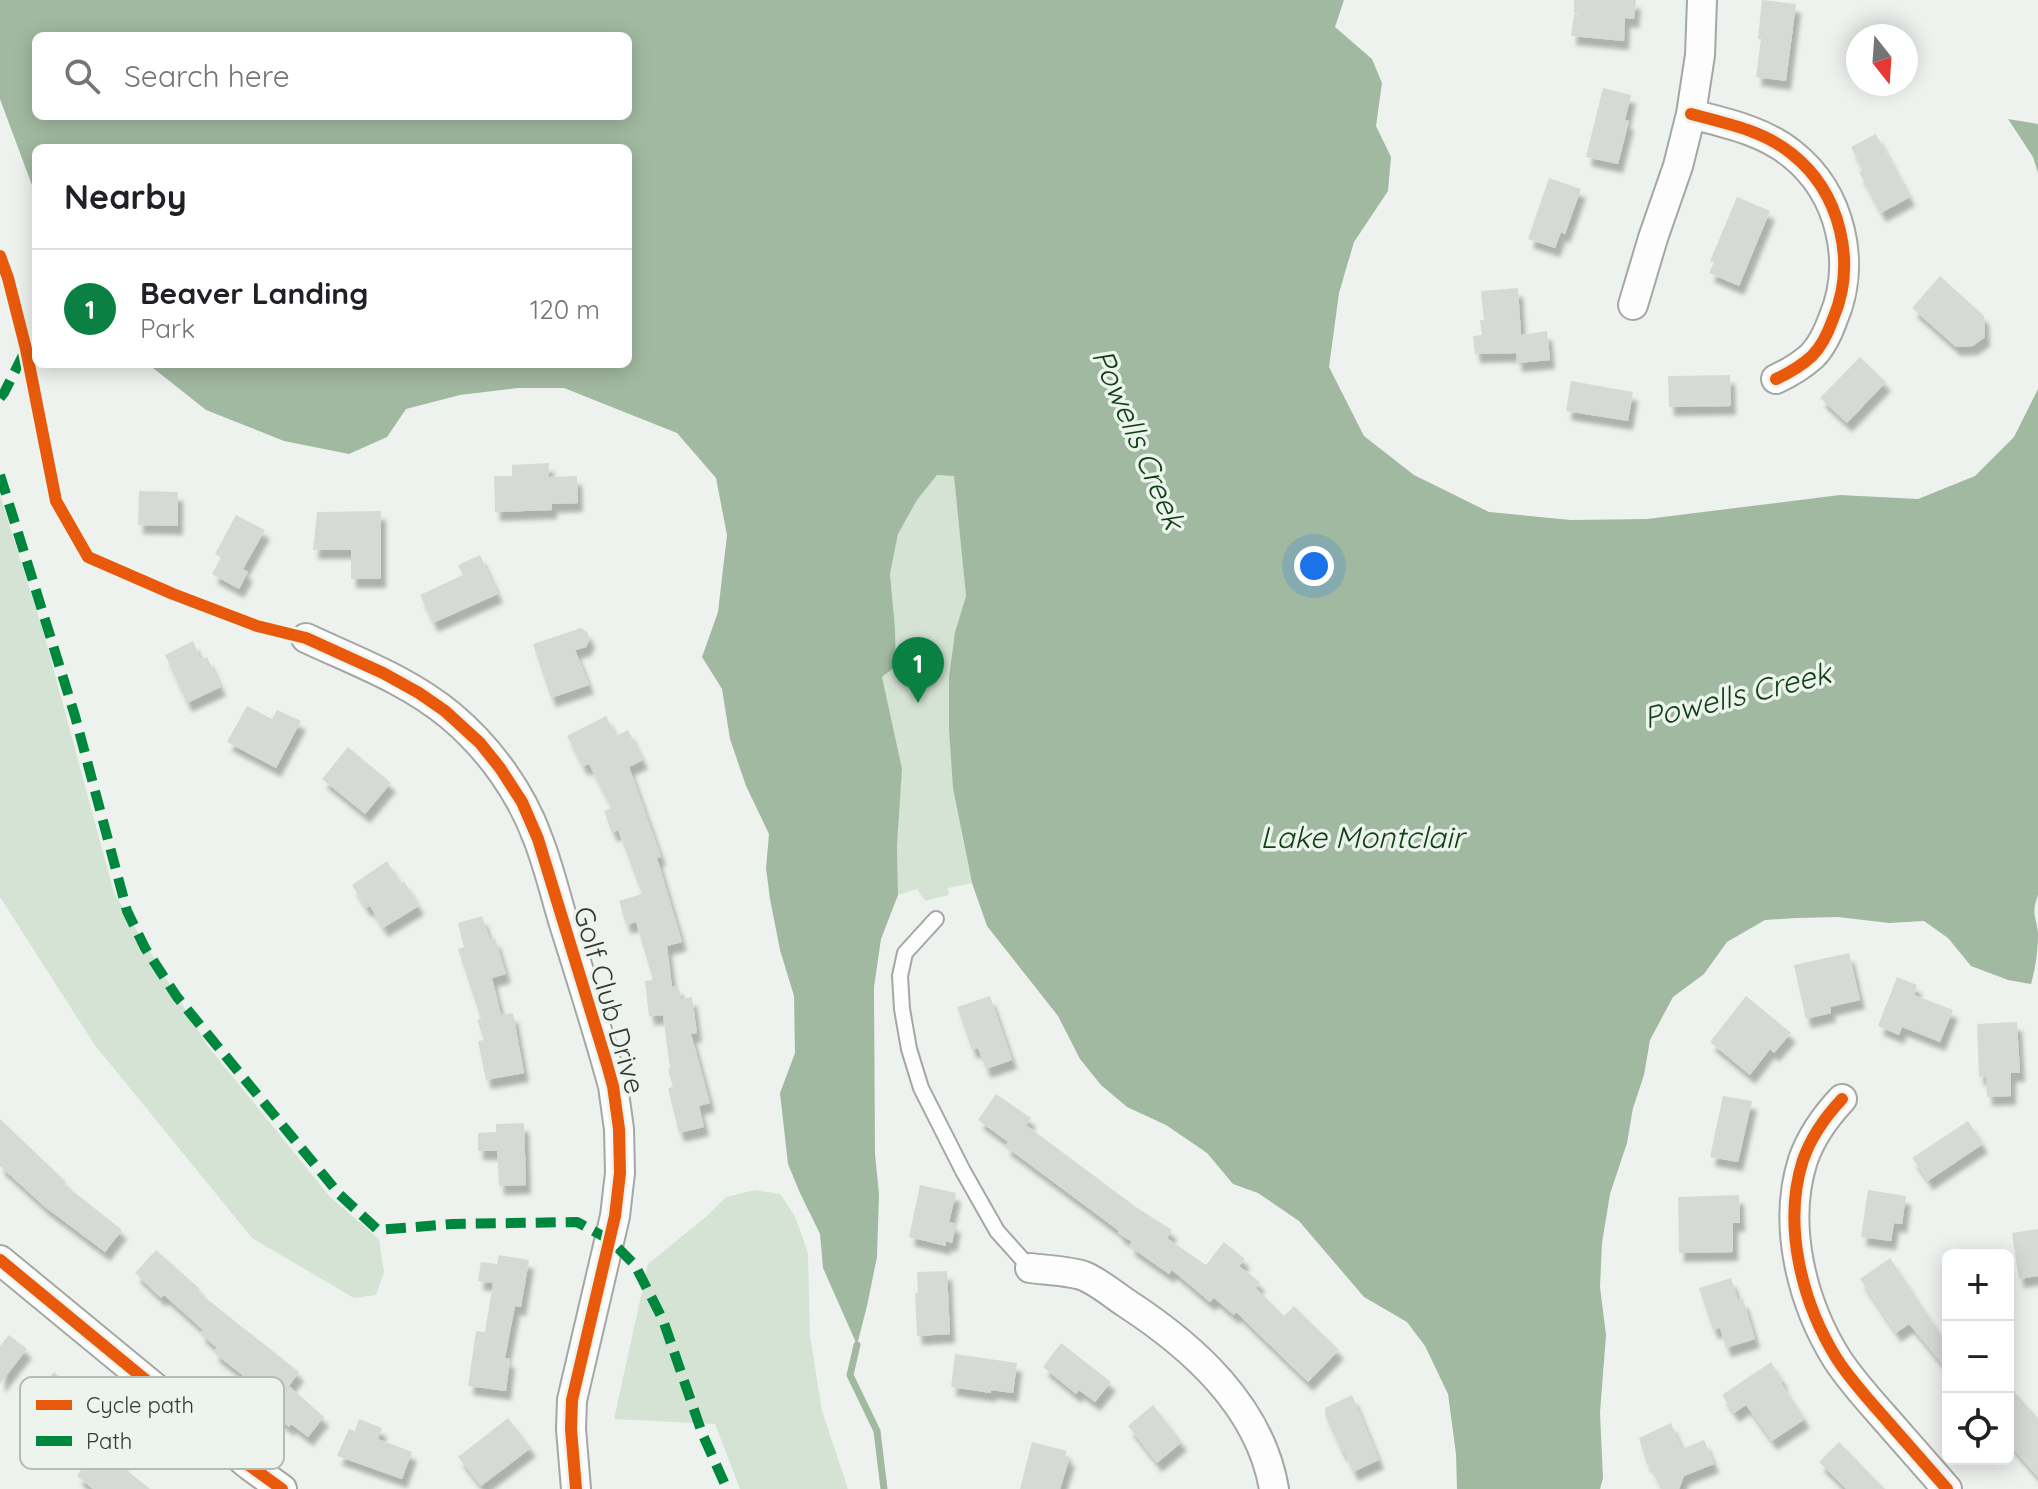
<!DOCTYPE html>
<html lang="en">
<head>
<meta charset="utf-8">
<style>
	body { margin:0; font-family:Quicksand,sans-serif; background:#f6f6f6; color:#202124 }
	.controls { position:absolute; right:24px; bottom:24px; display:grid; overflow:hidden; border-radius:12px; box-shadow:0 4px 20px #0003 }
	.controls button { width:72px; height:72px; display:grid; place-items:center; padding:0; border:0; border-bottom:2px solid #e0e0e0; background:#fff; color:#202124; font:40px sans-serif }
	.compass { position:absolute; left:1846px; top:24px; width:72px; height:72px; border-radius:50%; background:#fff; box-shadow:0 4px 20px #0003; rotate:163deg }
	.you { position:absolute; left:1314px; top:566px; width:28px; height:28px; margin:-20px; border:6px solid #fff; border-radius:50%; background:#1a73e8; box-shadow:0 0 0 12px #1a73e833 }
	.badge { display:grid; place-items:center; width:52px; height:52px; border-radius:50%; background:#0b8043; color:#fff; font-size:26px; font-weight:700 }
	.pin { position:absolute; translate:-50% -66px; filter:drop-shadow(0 2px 4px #0008) }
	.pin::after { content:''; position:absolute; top:42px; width:28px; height:24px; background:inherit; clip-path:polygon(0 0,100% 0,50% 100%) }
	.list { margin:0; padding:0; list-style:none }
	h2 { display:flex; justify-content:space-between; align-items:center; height:104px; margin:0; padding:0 32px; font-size:34px }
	h2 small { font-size:26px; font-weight:400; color:#757577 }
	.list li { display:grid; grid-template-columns:52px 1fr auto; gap:24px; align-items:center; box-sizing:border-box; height:120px; padding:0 32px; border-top:2px solid #e0e0e0 }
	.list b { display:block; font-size:30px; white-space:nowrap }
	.list p { margin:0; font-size:26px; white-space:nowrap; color:#757577 }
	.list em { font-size:26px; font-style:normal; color:#757577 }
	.icon { flex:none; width:44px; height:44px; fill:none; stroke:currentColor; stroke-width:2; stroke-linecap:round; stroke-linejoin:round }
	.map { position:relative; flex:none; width:2038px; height:1489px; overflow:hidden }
	.search { position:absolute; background:#fff; box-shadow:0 4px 20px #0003; left:32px; top:32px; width:600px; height:88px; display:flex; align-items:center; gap:20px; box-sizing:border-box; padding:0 28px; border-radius:12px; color:#757577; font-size:30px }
	.panel { position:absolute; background:#fff; box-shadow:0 4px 20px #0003; left:32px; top:144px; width:600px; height:224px; border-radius:12px }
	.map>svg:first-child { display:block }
</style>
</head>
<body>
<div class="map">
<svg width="2038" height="1489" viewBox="0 0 2038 1489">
	<defs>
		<filter id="shadow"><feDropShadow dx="5" dy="9" stdDeviation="2" flood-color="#0004"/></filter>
	</defs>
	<rect width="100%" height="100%" fill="#eef2ee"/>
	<path fill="#d5e3d4" d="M937 475H954L966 596 955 632 949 677V729L962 835 972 883 948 888 949 895 925 901 917 889 898 895 897 845 882 677 896 666 895 628 890 574 898 534 917 500Z
		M0 495 44 634 114 893 207 1045 330 1197 379 1239 384 1272 376 1295 354 1298 252 1238 94 1044 0 897Z
		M755 1190 780 1194 795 1216 808 1253 810 1336 822 1411 848 1489H740L715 1424 614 1419 648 1264 707 1216 726 1197Z"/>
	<path fill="#a2b9a1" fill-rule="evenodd" d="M0 0H1344L1335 27 1372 59 1382 83 1376 126 1391 157 1388 191 1354 242 1339 293 1329 367 1364 436 1414 475 1489 512 1571 520 1647 519 1840 495 1918 499 1975 476 2014 437 2038 389V895C2031 914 2036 915 2038 933 2038 951 2036 966 2031 984L2008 980 1971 966 1948 938 1924 921 1889 923 1838 917 1797 918 1765 920 1727 942 1704 974 1673 997 1650 1040 1644 1075 1633 1108 1627 1143 1610 1194 1602 1243 1600 1287 1606 1335 1600 1413 1603 1478 1600 1489H1457L1456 1454 1448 1394 1425 1346 1407 1322 1364 1297 1299 1221 1258 1193 1233 1184 1207 1153 1166 1125 1127 1107 1101 1085 1080 1059 1058 1016 987 926 972 883 953 788 949 729V677L955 632 966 596 954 476 937 475 917 500 898 534 890 574 895 628 896 666 882 677 902 769 897 845 898 895 881 939 874 987 875 1154 879 1194 877 1257 867 1306 857 1345 823 1268 820 1234 800 1193 788 1164 780 1093 795 1053 794 996 780 950 770 899 766 868 769 834 746 786 730 739 722 689 702 657 718 612 727 535 716 478 677 433 564 388H518L460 395 406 409 387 437 349 454 284 441 206 410 148 364H628V148H36V196L0 99ZM36 36H628V116H36Z
		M2008 119 2038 124V173L2033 157Z"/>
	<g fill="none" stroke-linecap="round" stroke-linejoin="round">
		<path stroke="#a2b9a1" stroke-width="7" d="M857 1345 850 1375 877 1431 884 1489"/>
	</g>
	<path fill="#d6d9d6" filter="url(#shadow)" d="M1574 0H1636L1634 19 1625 18 1624 41 1571 36 1574 14 1588 15 1574 13Z
		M1762 0 1796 4 1786 81 1756 77 1761 39H1758Z
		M1603 88 1631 95 1625 120 1629 121 1618 164 1586 157Z
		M1876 134 1910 197 1881 213 1859 172 1863 170 1851 147Z
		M1549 178 1581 189 1565 234 1561 232 1555 248 1528 239Z
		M1737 197 1770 211 1739 286 1709 273 1714 262 1710 261Z
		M1940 276 1984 316 1985 337 1973 346 1956 347 1912 308Z
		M1518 288 1521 335 1547 331 1550 360 1517 363 1516 353 1475 354 1473 336 1482 335 1480 320H1484L1481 291Z
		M1860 357 1886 382 1847 423 1820 398Z
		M1730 375 1731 406 1669 407 1668 376Z
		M1571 381 1633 392 1628 421 1566 411Z
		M549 463V477L577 476 578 503 552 504V510L495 512 494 476H512V465Z
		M139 491 178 492V526L138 525Z
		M381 511V579H351V550H313L317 512Z
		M236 515 265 530 243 569 248 572 239 589 212 574 221 558 215 554Z
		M480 555 498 594 433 623 420 595 463 575 458 565Z
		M581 628 587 632 590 639 586 647 575 650 589 685 551 698 533 644Z
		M193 641 201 660 207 657 221 687 187 703 165 655Z
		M247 706 272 719 277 710 301 721 276 768 227 742Z
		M606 716 616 736 628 730 643 760 629 767 661 857 657 858 682 942 667 946 672 987 678 986 681 999 692 997 697 1033 691 1034 710 1103 699 1106 704 1127 679 1133 668 1088 673 1087 668 1069 670 1068 663 1015 649 1016 645 981 653 980 636 922 626 925 619 901 642 894 618 830 612 833 604 811 612 808 589 764 583 767 567 736Z
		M348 747 391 783 365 814 322 779Z
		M387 861 401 884 404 881 419 906 383 928 370 906 366 908 352 885Z
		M482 916 490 940 495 938 506 974 492 978 501 1015 513 1013 524 1073 486 1080 478 1041 484 1040 477 1020 481 1019 458 949 464 947 458 923Z
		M1849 953 1860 1000 1830 1007 1831 1013 1806 1019 1794 965Z
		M1897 977 1917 985 1914 995 1953 1010 1940 1042 1902 1027 1899 1035 1878 1026Z
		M990 996 1012 1060 986 1069 978 1048 972 1050 957 1007Z
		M1746 996 1791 1033 1774 1053 1770 1049 1750 1075 1710 1042Z
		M2017 1022 2020 1073H2011V1096L1987 1097 1986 1076 1979 1077 1977 1024Z
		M996 1094 1031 1118 1026 1125 1136 1207 1172 1230 1167 1238 1206 1265 1224 1242 1245 1259 1239 1266 1260 1282 1256 1288 1284 1316 1294 1306 1339 1350 1308 1382 1236 1312 1234 1315 1214 1298 1210 1302 1172 1270 1169 1274 1129 1246 1132 1242 1118 1233 1119 1231 1005 1146 1008 1142 978 1120Z
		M1723 1096 1752 1101 1738 1162 1710 1157Z
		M0 1119 66 1182 64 1184 122 1230 105 1252 45 1207 0 1166Z
		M1968 1121 1983 1144 1928 1181 1912 1158Z
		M524 1123 526 1185 499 1186 497 1151H478V1133L496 1132V1124Z
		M920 1185 956 1193 949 1222 956 1224 952 1243 946 1241V1246L909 1237Z
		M1868 1190 1906 1196 1902 1224 1894 1223 1891 1241 1861 1237Z
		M1739 1195 1740 1223H1733V1252L1679 1253 1678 1197Z
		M2038 1229V1276L2019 1279 2012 1233Z
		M156 1250 200 1289 198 1292 299 1372 289 1386 324 1417 308 1437 291 1424 289 1427 252 1398 259 1388 213 1352 217 1348 200 1333 203 1330 164 1295 161 1298 135 1273Z
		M499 1255 529 1260 521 1307 515 1306 505 1358 510 1359 506 1391 468 1386 476 1331 485 1332 493 1283 478 1281 481 1262 497 1264Z
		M1890 1258 1948 1346V1371L1909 1324 1896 1333 1860 1279Z
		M947 1271 950 1334 917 1336 915 1293H918L917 1272Z
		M1731 1278 1738 1300 1743 1299 1755 1339 1726 1348 1720 1328 1713 1330 1699 1288Z
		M9 1335 27 1349 0 1384V1346Z
		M1061 1343 1111 1382 1095 1402 1079 1390 1076 1394 1043 1367Z
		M955 1354 1017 1363 1013 1393 991 1390V1393L951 1387Z
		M1771 1362 1783 1381 1781 1383 1805 1419 1772 1441 1746 1405 1734 1413 1722 1395Z
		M54 1372 80 1394 76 1399 112 1428 116 1423 137 1439 119 1464 150 1489H93L77 1476 92 1454 30 1401Z
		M2008 1385 2038 1418V1477L2008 1443Z
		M1352 1395 1379 1460 1353 1472 1344 1451 1342 1452 1325 1415V1408Z
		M1153 1405 1182 1442 1157 1463 1128 1426Z
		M508 1418 531 1448 481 1486 458 1457Z
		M359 1419 382 1428 378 1439 412 1452 402 1479 337 1456 349 1429 355 1431Z
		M1671 1423 1682 1449 1704 1440 1714 1464 1684 1476 1679 1489H1661L1649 1463 1647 1464 1639 1438Z
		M1032 1442 1067 1451 1065 1456 1070 1457 1060 1489H1020Z
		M1839 1442 1885 1489H1846L1819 1462Z"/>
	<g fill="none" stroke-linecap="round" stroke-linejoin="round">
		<g stroke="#a4a7a4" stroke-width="18">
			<path id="lane" d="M936 919 905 953 900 976 902 1009 909 1049 921 1088 963 1171 997 1231 1030 1268"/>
		</g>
		<g stroke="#a4a7a4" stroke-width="32">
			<path id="street" d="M1691 114C1726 123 1764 131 1792 154 1841 193 1857 263 1833 319 1828 333 1822 346 1812 356 1801 366 1789 373 1776 379
				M1633 305 1653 238 1678 166 1691 114 1700 55 1702 0
				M306 638C355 661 408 680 451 716 489 748 521 792 538 839 549 867 556 898 565 927 579 971 593 1016 606 1061L613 1086 619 1129 620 1173 615 1216 572 1400 571 1429 576 1489
				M1842 1099C1826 1116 1811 1137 1803 1160 1782 1225 1802 1303 1837 1359 1850 1379 1867 1398 1883 1416 1904 1440 1926 1465 1947 1489
				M0 1260 250 1466 282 1489
				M1030 1268C1045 1270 1071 1271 1084 1276 1097 1281 1114 1295 1126 1303 1192 1346 1260 1406 1274 1489"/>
		</g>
		<use href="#lane" stroke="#fcfdfc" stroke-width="14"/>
		<use href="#street" stroke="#fcfdfc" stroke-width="28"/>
		<path stroke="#00873e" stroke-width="10" stroke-dasharray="20 10" stroke-linecap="butt" d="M0 398 4 393 24 353
			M0 475 75 716 127 911 145 948 177 997 339 1194 378 1230 452 1224 577 1222 610 1240 635 1265 663 1320 702 1433 727 1489"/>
		<g stroke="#edf3ed" stroke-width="17">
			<path id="cycleway" d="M1691 114C1726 123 1764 131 1792 154 1841 193 1857 263 1833 319 1828 333 1822 346 1812 356 1801 366 1789 373 1776 379
				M0 256 8 278 26 349 56 501 88 557 173 594 257 626 306 638 383 673 419 693 445 711 480 743 500 768 522 802 538 839 606 1061 613 1086 619 1129 620 1173 615 1216 572 1400 571 1429 576 1489
				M1842 1099C1826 1116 1811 1137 1803 1160 1782 1225 1802 1303 1837 1359 1850 1379 1867 1398 1883 1416 1904 1440 1926 1465 1947 1489
				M0 1260 250 1466 282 1489"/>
		</g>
		<use href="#cycleway" stroke="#e8590c" stroke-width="12"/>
	</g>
	<g text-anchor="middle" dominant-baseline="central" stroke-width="7" stroke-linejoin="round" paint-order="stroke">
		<g font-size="28" fill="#353835" stroke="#edf3ed">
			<text transform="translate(610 1000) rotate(74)">Golf Club Drive</text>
		</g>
		<g font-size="30" font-style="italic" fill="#104014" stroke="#edf3ed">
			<text transform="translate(1139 439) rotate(67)">Powells Creek</text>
			<text transform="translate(1737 695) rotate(-14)">Powells Creek</text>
			<text x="1362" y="837">Lake Montclair</text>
		</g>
	</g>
	<rect x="20" y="1377" width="264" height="92" rx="12" fill="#edf3ed" stroke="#b6bbb6" stroke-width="2"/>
	<rect x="36" y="1400" width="36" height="10" fill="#e8590c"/>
	<rect x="36" y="1436" width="36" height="10" fill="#00873e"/>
	<g font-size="22" fill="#353835">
		<text x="86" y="1413">Cycle path</text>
		<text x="86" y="1449">Path</text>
	</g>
</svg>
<div class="controls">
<button>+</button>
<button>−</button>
<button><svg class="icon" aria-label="locate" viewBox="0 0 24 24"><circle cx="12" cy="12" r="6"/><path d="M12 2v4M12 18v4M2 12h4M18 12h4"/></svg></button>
</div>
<svg class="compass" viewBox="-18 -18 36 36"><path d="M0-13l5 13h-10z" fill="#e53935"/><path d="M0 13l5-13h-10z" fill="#757577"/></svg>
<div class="you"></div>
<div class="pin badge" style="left:918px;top:703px">1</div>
<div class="search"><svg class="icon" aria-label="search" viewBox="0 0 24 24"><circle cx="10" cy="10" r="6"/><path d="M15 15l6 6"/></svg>Search here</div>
<section class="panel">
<h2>Nearby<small></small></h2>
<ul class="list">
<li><span class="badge">1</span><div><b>Beaver Landing</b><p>Park</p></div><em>120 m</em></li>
</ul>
</section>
</div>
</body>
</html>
